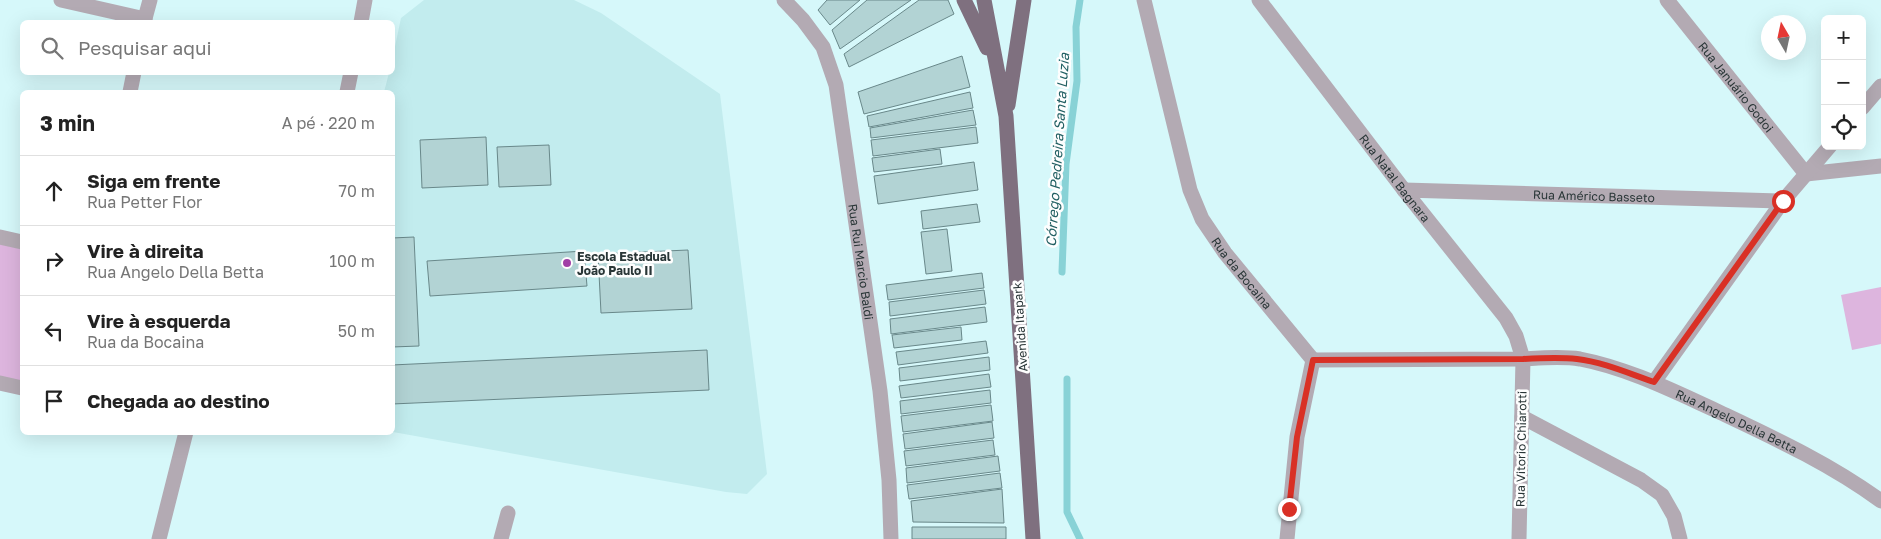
<!DOCTYPE html>
<html lang="pt">
<head>
<meta charset="utf-8">
<style>
	body { margin:0; font-family:"Golos Text",sans-serif; background:#f2f2f2; color:#222 }
	.controls { position:absolute; right:15px; top:15px; display:grid; overflow:hidden; border-radius:8px; box-shadow:0 5px 20px #0002 }
	.controls button { width:45px; height:45px; display:grid; place-items:center; padding:0; border:0; border-bottom:1px solid #e0e0e0; background:#fff; color:#222; font:25px sans-serif }
	.compass { position:absolute; left:1761px; top:15px; width:45px; height:45px; border-radius:50%; background:#fff; box-shadow:0 5px 20px #0002; rotate:351deg }
	.stop { position:absolute; width:15px; height:15px; margin:-11px; border:4px solid #d93025; border-radius:50%; background:#fff }
	.stop.end { background:#d93025; border-color:#fff; box-shadow:0 1px 5px #0008 }
	.list { margin:0; padding:0; list-style:none }
	h2 { display:flex; justify-content:space-between; align-items:center; height:65px; margin:0; padding:0 20px; font-size:21px }
	h2 small { font-size:16px; font-weight:400; color:#767676 }
	.list li { display:grid; grid-template-columns:32px 1fr auto; gap:15px; align-items:center; box-sizing:border-box; height:70px; padding:0 20px; border-top:1px solid #e0e0e0 }
	.list b { display:block; font-size:19px; white-space:nowrap }
	.list p { margin:0; font-size:16px; white-space:nowrap; color:#767676 }
	.list em { font-size:16px; font-style:normal; color:#767676 }
	.icon { flex:none; width:28px; height:28px; fill:none; stroke:currentColor; stroke-width:2; stroke-linecap:round; stroke-linejoin:round }
	.map { position:relative; flex:none; width:1881px; height:539px; overflow:hidden }
	.search { position:absolute; background:#fff; box-shadow:0 5px 20px #0002; left:20px; top:20px; width:375px; height:55px; display:flex; align-items:center; gap:12px; box-sizing:border-box; padding:0 18px; border-radius:8px; color:#767676; font-size:19px }
	.panel { position:absolute; background:#fff; box-shadow:0 5px 20px #0002; left:20px; top:90px; width:375px; height:345px; border-radius:8px }
	.map>svg:first-child { display:block }
</style>
</head>
<body>
<div class="map">
<svg width="1881" height="539" viewBox="0 0 1881 539">
	<rect width="100%" height="100%" fill="#d6f8fa"/>
	<path fill="#c2ecee" d="M424 0H574L601 13 720 94 767 474 747 494 726 492 393 432 392 92H384L389 73 392 72 393 56 401 18Z"/>
	<path fill="#ddb5de" d="M0 244 22 249V384L0 379Z
		M1881 287V344L1852 350 1841 295Z"/>
	<g fill="none" stroke-linecap="round" stroke-linejoin="round">
		<path stroke="#88d2d6" stroke-width="7" d="M1062 272 1066 164 1077 81 1076 27 1080 0
			M1067 379V512L1080 539"/>
	</g>
	<path fill="#b2d3d4" stroke="#69888a" d="M827 0H860L830 25 818 10Z
		M867 0H911L840 49 832 30Z
		M919 0H948L954 14 849 67 844 54Z
		M962 56 970 87 864 114 858 92Z
		M970 92 973 108 869 127 867 116Z
		M973 110 976 125 871 138 870 128Z
		M976 127 978 143 873 156 871 140Z
		M486 137 488 185 422 188 420 140Z
		M549 145 551 185 499 187 497 147Z
		M940 149 942 164 874 172 872 158Z
		M974 162 978 190 878 204 874 176Z
		M977 204 980 222 923 229 921 211Z
		M947 229 952 271 926 274 921 232Z
		M414 237 419 346 392 347V238Z
		M688 250 692 309 601 313 598 254Z
		M584 251 587 286 430 296 427 261Z
		M982 273 984 288 888 300 886 285Z
		M984 290 986 304 890 316 889 302Z
		M985 307 987 322 891 334 890 319Z
		M961 327 962 340 894 348 892 335Z
		M986 341 988 353 898 365 896 352Z
		M707 350 709 390 392 404V365Z
		M989 357 990 370 900 381 899 368Z
		M989 374 991 387 901 398 899 386Z
		M990 390 991 403 901 414 900 401Z
		M991 405 993 421 903 432 901 416Z
		M992 422 994 438 905 449 903 434Z
		M993 440 995 455 906 466 904 451Z
		M998 456 1000 471 907 483 906 468Z
		M1000 473 1002 488 909 499 907 485Z
		M1002 489 1004 523 913 522 911 501Z
		M912 527H1006V539H912Z"/>
	<g fill="none" stroke-linecap="round" stroke-linejoin="round">
		<g stroke="#b3aab3" stroke-width="15">
			<path d="M61 0 145 19"/>
			<path id="s1" d="M784 0 803 20 823 47 836 85 880 391 889 480 891 539"/>
			<path id="s2" d="M1144 0 1190 190 1202 219 1225 253 1313 360"/>
			<path id="s3" d="M1259 0 1404 190 1506 318 1516 336 1523 359 1519 539"/>
			<path id="s4" d="M1667 0 1806 174 1881 166"/>
			<path d="M144 22 150 0"/>
			<path d="M361 22 365 0"/>
			<path d="M130 92 134 72"/>
			<path d="M347 92 351 72"/>
			<path d="M1862 108 1881 86"/>
			<path id="s5" d="M1404 190 1783 201"/>
			<path d="M0 237 22 242"/>
			<path id="s6" d="M1313 360 1523 359C1541 358 1561 356 1580 359 1627 368 1671 390 1715 410 1772 437 1829 463 1881 501"/>
			<path d="M1654 382 1783 201 1830 146"/>
			<path d="M0 383 22 388"/>
			<path d="M1522 417 1641 480 1662 495 1674 516 1680 539"/>
			<path d="M159 539 186 432"/>
			<path d="M501 539 508 513"/>
			<path d="M1287 539 1297 437 1313 360"/>
		</g>
		<path stroke="#7f707f" stroke-width="15" d="M964 0 987 48
			M984 0 1006 116 1033 539
			M1008 105 1024 0"/>
	</g>
	<g fill="none" stroke-linecap="round" stroke-linejoin="round">
		<path stroke="#d93025" stroke-width="6" d="M1289 509 1297 437 1313 360 1523 359C1541 358 1559 357 1577 359 1603 362 1630 374 1654 382L1783 201"/>
	</g>
	<circle fill="#a13fa6" stroke="#fefefe" stroke-width="2" cx="567" cy="263" r="5"/>
	<g text-anchor="middle" dominant-baseline="central" stroke-width="5" stroke-linejoin="round" paint-order="stroke">
		<g font-size="12" fill="#293637" stroke="#fefefe">
			<text stroke="none"><textPath href="#s4" startOffset="111">Rua Januário Godoi</textPath></text>
			<text stroke="none"><textPath href="#s3" startOffset="224">Rua Natal Bagnara</textPath></text>
			<text stroke="none"><textPath href="#s5" startOffset="190">Rua Américo Basseto</textPath></text>
			<text stroke="none"><textPath href="#s1" startOffset="280">Rua Rui Marcio Baldi</textPath></text>
			<text stroke="none"><textPath href="#s2" startOffset="294">Rua da Bocaina</textPath></text>
			<text transform="translate(1020 327) rotate(-94)">Avenida Itapark</text>
			<text stroke="none"><textPath href="#s6" startOffset="436">Rua Angelo Della Betta</textPath></text>
			<text transform="translate(1521 449) rotate(-89)">Rua Vitorio Chiarotti</text>
		</g>
		<g font-size="12" font-weight="bold" fill="#293637" stroke="#fefefe" text-anchor="start">
			<text x="577" y="256">Escola Estadual<tspan x="577" dy="14">João Paulo II</tspan></text>
		</g>
		<g font-size="14" font-style="italic" fill="#226063" stroke="#fefefe">
			<text transform="translate(1057 150) rotate(-86)">Córrego Pedreira Santa Luzia</text>
		</g>
	</g>
</svg>
<div class="controls">
<button>+</button>
<button>−</button>
<button><svg class="icon" aria-label="locate" viewBox="0 0 24 24"><circle cx="12" cy="12" r="6"/><path d="M12 2v4M12 18v4M2 12h4M18 12h4"/></svg></button>
</div>
<svg class="compass" viewBox="-18 -18 36 36"><path d="M0-13l5 13h-10z" fill="#e53935"/><path d="M0 13l5-13h-10z" fill="#767676"/></svg>
<div class="stop" style="left:1783px;top:201px"></div>
<div class="stop end" style="left:1289px;top:509px"></div>
<div class="search"><svg class="icon" aria-label="search" viewBox="0 0 24 24"><circle cx="10" cy="10" r="6"/><path d="M15 15l6 6"/></svg>Pesquisar aqui</div>
<section class="panel">
<h2>3 min<small>A pé · 220 m</small></h2>
<ul class="list">
<li><svg class="icon" aria-label="ahead" viewBox="0 0 24 24"><path d="M12 20V5M6 11l6-6 6 6"/></svg><div><b>Siga em frente</b><p>Rua Petter Flor</p></div><em>70 m</em></li>
<li><svg class="icon" aria-label="right" viewBox="0 0 24 24"><path d="M7 20v-9h11M14 6l5 5-5 5"/></svg><div><b>Vire à direita</b><p>Rua Angelo Della Betta</p></div><em>100 m</em></li>
<li><svg class="icon" aria-label="left" viewBox="0 0 24 24"><path d="M17 20v-9H6M10 6l-5 5 5 5"/></svg><div><b>Vire à esquerda</b><p>Rua da Bocaina</p></div><em>50 m</em></li>
<li><svg class="icon" aria-label="arrive" viewBox="0 0 24 24"><path d="M6 21V4h12l-3 4 3 4H6"/></svg><div><b>Chegada ao destino</b></div></li>
</ul>
</section>
</div>
</body>
</html>
